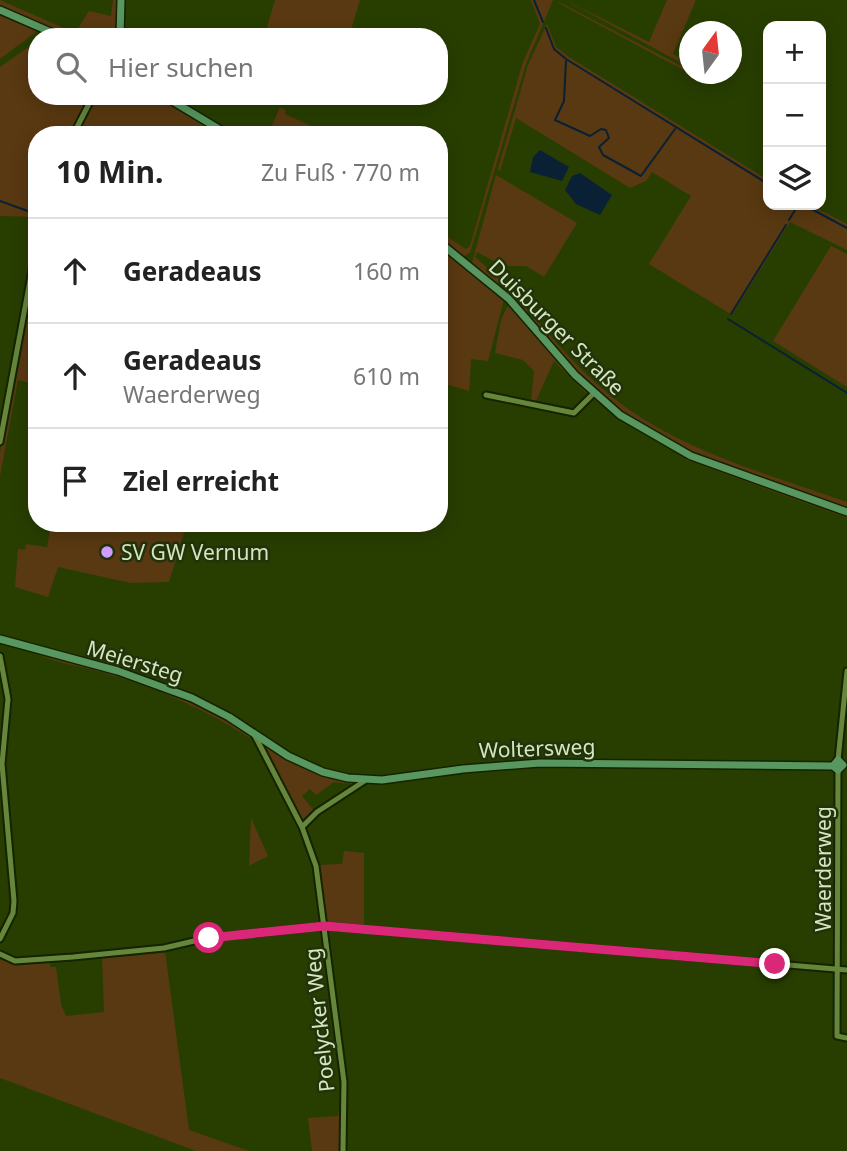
<!DOCTYPE html>
<html lang="de">
<head>
<meta charset="utf-8">
<style>
	body { margin:0; font-family:"Noto Sans",sans-serif; background:#f2f2f2; color:#222 }
	.controls { position:absolute; right:21px; top:21px; display:grid; overflow:hidden; border-radius:14px; box-shadow:0 4px 18px #0003 }
	.controls button { width:63px; height:63px; display:grid; place-items:center; padding:0; border:0; border-bottom:2px solid #e0e0e0; background:#fff; color:#222; font:35px sans-serif }
	.compass { position:absolute; left:679px; top:21px; width:63px; height:63px; border-radius:50%; background:#fff; box-shadow:0 4px 18px #0003; rotate:15deg }
	.stop { position:absolute; width:21px; height:21px; margin:-16px; border:5px solid #db2777; border-radius:50%; background:#fff }
	.stop.end { background:#db2777; border-color:#fff; box-shadow:0 2px 7px #0008 }
	.list { margin:0; padding:0; list-style:none }
	h2 { display:flex; justify-content:space-between; align-items:center; height:91px; margin:0; padding:0 28px; font-size:30px }
	h2 small { font-size:23px; font-weight:400; color:#767676 }
	.list li { display:grid; grid-template-columns:46px 1fr auto; gap:21px; align-items:center; box-sizing:border-box; height:105px; padding:0 28px; border-top:2px solid #e0e0e0 }
	.list b { display:block; font-size:26px; white-space:nowrap }
	.list p { margin:0; font-size:23px; white-space:nowrap; color:#767676 }
	.list em { font-size:23px; font-style:normal; color:#767676 }
	.icon { flex:none; width:38px; height:38px; fill:none; stroke:currentColor; stroke-width:2; stroke-linecap:round; stroke-linejoin:round }
	.map { position:relative; flex:none; width:847px; height:1151px; overflow:hidden }
	.search { position:absolute; background:#fff; box-shadow:0 4px 18px #0003; left:28px; top:28px; width:420px; height:77px; display:flex; align-items:center; gap:18px; box-sizing:border-box; padding:0 24px; border-radius:28px; color:#767676; font-size:26px }
	.panel { position:absolute; background:#fff; box-shadow:0 4px 18px #0003; left:28px; top:126px; width:420px; height:406px; border-radius:28px }
	.map>svg:first-child { display:block }
</style>
</head>
<body>
<div class="map">
<svg width="847" height="1151" viewBox="0 0 847 1151">
	<rect width="100%" height="100%" fill="#283e00"/>
	<path fill="#593911" d="M0 0 75 33 89 11 111 16 113 0H118L114 37H70L0 7Z
		M275 0H360L349 37H264Z
		M531 0H553L526 64 470 253 464 256 439 239V231L466 249 470 246 523 62 540 24Z
		M565 0 649 42 667 0H696L673 54 689 63V67Z
		M557 1 689 70V73L564 6Z
		M0 13 35 27 36 32 0 59Z
		M547 24 556 47 569 57 768 180V205H810L847 224V250L790 222 732 315 649 264 691 196 652 172 646 181 630 188 516 118 500 171 498 169 528 65Z
		M37 41V96H90L69 135H37V217L0 216V67Z
		M96 96H158L225 135H77Z
		M280 107 286 110 285 114 318 129 317 135H268Z
		M496 175 577 223 544 277 526 266H504L477 252 475 257C521 295 553 345 597 384 667 448 760 471 847 502V509C769 481 685 460 618 410 563 368 526 307 472 263Z
		M439 245 504 299 488 361 471 359 469 391 439 382V279L447 257 439 251Z
		M831 246 847 254V387L773 341Z
		M34 281 37 283V385L18 380 0 476V452Z
		M507 307H513L589 392 588 395 554 361 535 403 531 402 534 371 523 360 495 353 501 320Z
		M687 457 847 515V518L686 460Z
		M51 523H187L169 582 131 583 58 567 48 597 15 587 18 549 25 550 26 544 47 547Z
		M29 647C57 659 84 662 112 671 161 687 207 707 250 733V738C204 708 154 687 101 672 75 665 52 662 28 650Z
		M266 744 282 755 358 781 359 785 334 782 316 795 310 789 302 796 315 812 306 820 300 821 267 751 262 746Z
		M251 818 268 856 249 866Z
		M344 851 364 853V924L361 926 330 924 326 920 317 865 342 864Z
		M165 951 189 1130 249 1151H196L0 1078V958L15 964 50 961V967H56L61 1004 66 1016 104 1012 102 957Z
		M342 1097V1151H312L308 1118 338 1116Z"/>
	<path fill="#0a2034" d="M540 150 569 167 562 181 530 172 533 157Z
		M580 173 612 195 600 215 576 204 565 190 572 176Z"/>
	<g fill="none" stroke-linecap="round" stroke-linejoin="round">
		<path stroke="#0a2034" stroke-width="2" d="M534 0 543 22
			M546 28 554 49 566 59 768 184
			M566 61 564 101 555 120 590 136 601 129 606 130 609 138 599 147 603 155 641 176 675 129
			M0 201 33 213
			M804 205 847 228
			M789 220 798 205
			M731 314 786 225
			M728 319 847 393"/>
		<g stroke="#142300" stroke-width="9">
			<path id="street" d="M73 135 93 96
				M486 395 574 413 594 393
				M0 442 37 243
				M0 656 8 699 2 764 14 901 13 913 0 939
				M255 736 302 827 316 866 344 1082 343 1151
				M838 760 847 671
				M838 770 837 1036 847 1038
				M302 827 317 812 366 780
				M0 954 15 961 73 957 164 948 207 938 325 926 847 970"/>
		</g>
		<g stroke="#142300" stroke-width="10">
			<path id="secondary" d="M0 10 62 37
				M120 37 121 0
				M164 96 229 135
				M439 242 509 299 575 375 620 415 691 456 847 512
				M0 639 118 671 192 698 229 717 288 756 323 772 348 778 382 780 463 769 540 763 833 766 838 770 843 765 838 760 833 766"/>
		</g>
		<use href="#street" stroke="#66863b" stroke-width="5"/>
		<use href="#secondary" stroke="#589760" stroke-width="7"/>
	</g>
	<g fill="none" stroke-linecap="round" stroke-linejoin="round">
		<path stroke="#db2777" stroke-width="9" d="M209 938 325 926 775 964"/>
	</g>
	<circle fill="#d19dfe" stroke="#22320a" stroke-width="2.5" cx="107" cy="552" r="7"/>
	<g text-anchor="middle" dominant-baseline="central" stroke-width="5" stroke-linejoin="round" paint-order="stroke">
		<g font-size="21" fill="#d4e7c1" stroke="#22320a">
			<text transform="translate(557 327) rotate(45)">Duisburger Straße</text>
			<text transform="translate(135 661) rotate(17)">Meiersteg</text>
			<text transform="translate(537 748) rotate(-2)">Woltersweg</text>
			<text transform="translate(823 869) rotate(-90)">Waerderweg</text>
			<text transform="translate(319 1020) rotate(-96)">Poelycker Weg</text>
		</g>
		<g font-size="21" fill="#d4e7c1" stroke="#22320a" text-anchor="start">
			<text x="121" y="552">SV GW Vernum</text>
		</g>
	</g>
</svg>
<div class="controls">
<button>+</button>
<button>−</button>
<button><svg class="icon" aria-label="layers" viewBox="0 0 24 24"><path d="M12 4l9 5-9 5-9-5zM3 14l9 5 9-5"/></svg></button>
</div>
<svg class="compass" viewBox="-18 -18 36 36"><path d="M0-13l5 13h-10z" fill="#e53935"/><path d="M0 13l5-13h-10z" fill="#767676"/></svg>
<div class="stop" style="left:209px;top:938px"></div>
<div class="stop end" style="left:775px;top:964px"></div>
<div class="search"><svg class="icon" aria-label="search" viewBox="0 0 24 24"><circle cx="10" cy="10" r="6"/><path d="M15 15l6 6"/></svg>Hier suchen</div>
<section class="panel">
<h2>10 Min.<small>Zu Fuß · 770 m</small></h2>
<ul class="list">
<li><svg class="icon" aria-label="ahead" viewBox="0 0 24 24"><path d="M12 20V5M6 11l6-6 6 6"/></svg><div><b>Geradeaus</b></div><em>160 m</em></li>
<li><svg class="icon" aria-label="ahead" viewBox="0 0 24 24"><path d="M12 20V5M6 11l6-6 6 6"/></svg><div><b>Geradeaus</b><p>Waerderweg</p></div><em>610 m</em></li>
<li><svg class="icon" aria-label="arrive" viewBox="0 0 24 24"><path d="M6 21V4h12l-3 4 3 4H6"/></svg><div><b>Ziel erreicht</b></div></li>
</ul>
</section>
</div>
</body>
</html>
